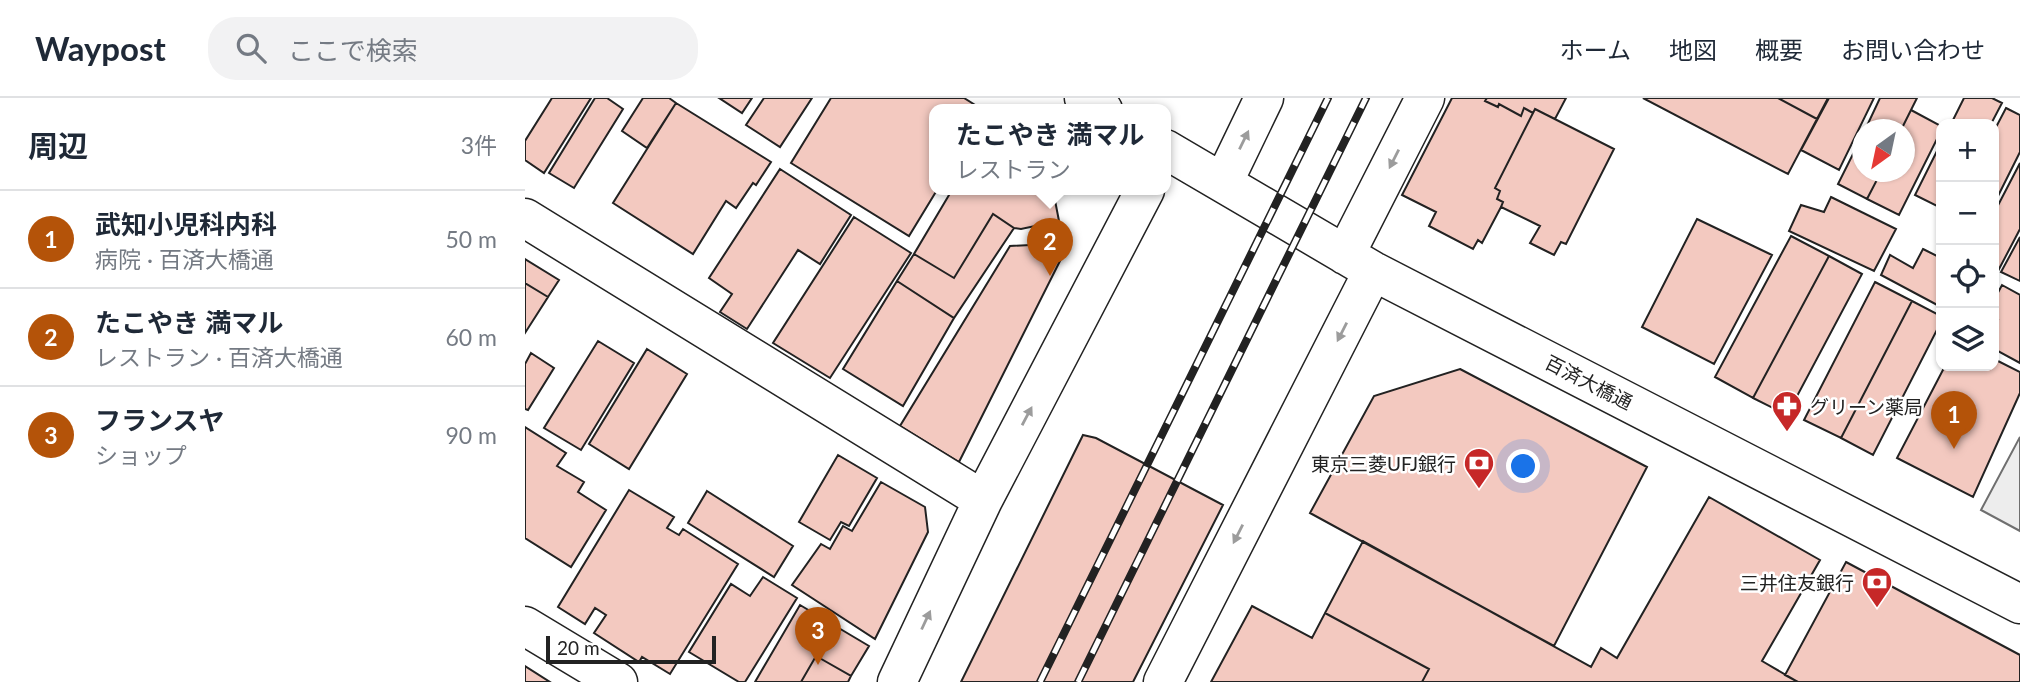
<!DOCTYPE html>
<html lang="ja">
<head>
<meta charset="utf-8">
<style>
	body { margin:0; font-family:Lato,"Noto Sans JP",sans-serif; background:#f2f2f3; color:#1f2937 }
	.controls { position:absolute; right:21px; top:21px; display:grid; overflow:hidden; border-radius:14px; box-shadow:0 2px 5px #0004 }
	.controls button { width:63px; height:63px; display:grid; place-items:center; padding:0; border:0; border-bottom:2px solid #e0e1e3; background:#fff; color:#1f2937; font:35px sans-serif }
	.compass { position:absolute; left:1327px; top:21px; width:63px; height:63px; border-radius:50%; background:#fff; box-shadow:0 2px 5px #0004; rotate:213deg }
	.scale { position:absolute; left:21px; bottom:18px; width:170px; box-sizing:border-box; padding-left:7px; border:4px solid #222; border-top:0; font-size:19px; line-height:24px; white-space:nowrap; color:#222; -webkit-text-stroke:5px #fff; paint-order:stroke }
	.you { position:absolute; left:999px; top:369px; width:24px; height:24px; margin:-18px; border:5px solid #fff; border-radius:50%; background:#1a73e8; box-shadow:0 0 0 10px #1a73e833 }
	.badge { display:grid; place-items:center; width:46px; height:46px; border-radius:50%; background:#b45309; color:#fff; font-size:23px; font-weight:700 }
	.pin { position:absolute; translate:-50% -58px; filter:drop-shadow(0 2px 4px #0008) }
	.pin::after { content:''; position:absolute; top:37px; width:24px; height:21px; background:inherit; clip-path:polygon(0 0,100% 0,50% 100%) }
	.popup { position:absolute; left:404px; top:6px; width:242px; height:91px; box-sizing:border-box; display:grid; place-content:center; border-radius:14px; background:#fff; filter:drop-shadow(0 2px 5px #0005); font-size:23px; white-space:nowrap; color:#747a83 }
	.popup b { font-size:26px; color:#1f2937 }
	.popup::after { content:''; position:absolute; left:50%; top:100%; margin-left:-14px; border:14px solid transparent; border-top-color:#fff }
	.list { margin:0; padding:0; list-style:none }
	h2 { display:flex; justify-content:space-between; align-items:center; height:91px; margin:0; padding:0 28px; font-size:30px }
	h2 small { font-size:23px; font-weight:400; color:#747a83 }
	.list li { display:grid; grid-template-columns:46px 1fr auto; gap:21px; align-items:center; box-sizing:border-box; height:98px; padding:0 28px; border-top:2px solid #e0e1e3 }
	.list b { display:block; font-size:26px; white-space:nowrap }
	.list p { margin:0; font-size:23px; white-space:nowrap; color:#747a83 }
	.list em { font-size:23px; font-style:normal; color:#747a83 }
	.icon { flex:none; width:38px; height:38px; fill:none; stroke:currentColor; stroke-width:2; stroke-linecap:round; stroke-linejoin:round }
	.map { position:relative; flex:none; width:1495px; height:584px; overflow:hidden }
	header { display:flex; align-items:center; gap:42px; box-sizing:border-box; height:98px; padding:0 35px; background:#fff; border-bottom:2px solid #e0e1e3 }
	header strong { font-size:33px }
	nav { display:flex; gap:38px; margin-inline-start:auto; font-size:24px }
	.search { width:490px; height:63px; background:#f2f2f3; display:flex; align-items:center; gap:18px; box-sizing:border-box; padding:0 24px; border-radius:28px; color:#747a83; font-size:26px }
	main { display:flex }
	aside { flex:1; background:#fff }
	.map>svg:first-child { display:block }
</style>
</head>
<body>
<header>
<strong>Waypost</strong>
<div class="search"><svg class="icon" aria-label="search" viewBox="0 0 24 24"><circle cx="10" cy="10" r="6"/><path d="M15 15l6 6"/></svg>ここで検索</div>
<nav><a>ホーム</a><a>地図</a><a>概要</a><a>お問い合わせ</a></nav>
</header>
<main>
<aside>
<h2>周辺<small>3件</small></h2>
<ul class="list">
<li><span class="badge">1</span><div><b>武知小児科内科</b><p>病院 · 百済大橋通</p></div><em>50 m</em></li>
<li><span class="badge">2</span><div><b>たこやき 満マル</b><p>レストラン · 百済大橋通</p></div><em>60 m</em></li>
<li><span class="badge">3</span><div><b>フランスヤ</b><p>ショップ</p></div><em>90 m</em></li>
</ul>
</aside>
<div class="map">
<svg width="1495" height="584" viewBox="0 0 1495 584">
	<rect width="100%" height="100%" fill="#fff"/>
	<path fill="#ededed" stroke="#6f6f6f" stroke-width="2" d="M1495 339V433L1456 412Z"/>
	<path fill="#f3c9c0" stroke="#222" stroke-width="2" d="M27 0H66L19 75 0 62V43Z
		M70 0H82L98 11 49 90 24 75Z
		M118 0H144L151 5 122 50 97 33Z
		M194 0H227L217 15Z
		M239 0H287L255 49 221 27Z
		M306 0H439L458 12H410V92H412L384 138 266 65Z
		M927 0H962L960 3 973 9 974 6 996 18 999 10 1008 15 970 90 975 93 972 101 978 104 976 109 957 145 953 142 948 151 904 128 911 114 877 97Z
		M962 0H1041L1030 21 1010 11 1008 15 999 10 996 18 974 6 973 9 960 3Z
		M1118 0H1253L1292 21 1263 76Z
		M1253 0H1303L1292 21Z
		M1304 0H1349L1314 72 1276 52Z
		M1355 0H1392L1376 32H1340Z
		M1439 0H1467L1477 5 1466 26H1426Z
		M151 5 246 64 231 87 228 85 211 110 201 103 168 156 88 105Z
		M1481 10 1495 17V54L1469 106V33Z
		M1010 11 1089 51 1041 146 1036 144 1029 157 1005 145 1015 128 976 109 978 104 972 101 975 93 970 90Z
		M1386 12 1416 28V33L1374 117 1342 101 1356 74H1380V32H1376Z
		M1338 36V74H1356L1342 101 1313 86Z
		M1416 45V110L1390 97Z
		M1495 65V131L1473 173 1469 170V115Z
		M255 71 326 117 295 166 273 152 222 231 195 214 207 196 184 180Z
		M427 92H528L534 123 496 131 489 130 468 116 429 180 389 156Z
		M1306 99 1371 131 1349 173 1264 133 1276 107 1299 114Z
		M468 116 489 130 429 220 372 183 389 156 429 180Z
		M329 119 386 155 305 280 248 245Z
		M1172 121 1247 157 1189 266 1117 229Z
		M1266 138 1304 158 1228 300 1190 279Z
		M1495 139V183L1476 174Z
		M544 145 434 364 375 328 485 148Z
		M1398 151 1416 160V209L1356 177 1365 157 1388 170Z
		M1304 158 1337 176 1262 317 1228 300Z
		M0 161 34 182 23 199 0 185Z
		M372 183 429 220 378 308 318 271Z
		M1350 184 1387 203 1316 340 1279 322Z
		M0 185 23 199 0 235Z
		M1477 187 1495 197V265L1469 251V231L1473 222 1469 220V202Z
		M1387 203 1416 218V224L1348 357 1316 340Z
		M73 243 109 265 56 352 19 330Z
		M122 251 162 276 104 371 64 346Z
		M6 255 29 270 3 312 0 311V266Z
		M1469 261 1495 274V295L1448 399 1372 360 1420 268H1469Z
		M935 271 1122 369 1029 548 785 415 849 298Z
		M0 329 41 355 32 368 59 384 53 394 81 412 46 469 0 440Z
		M558 337 571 340 698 407 608 584H436Z
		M313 357 352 380 324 428 316 424 305 442 274 424Z
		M356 384 400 409 403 434 350 541 267 487 296 446 305 451 318 428 327 433Z
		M104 392 149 419 142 430 154 437 158 431 213 466 145 576 117 559 114 564 69 535 81 517 70 510 60 526 33 509Z
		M182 393 268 448 249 479 163 425Z
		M1184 399 1295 462 1237 563 1273 584H897L904 571 800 515 838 443 1066 569 1076 550 1092 560Z
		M1321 464 1495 557V584H1273L1260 577Z
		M238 479 272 500 220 584H214L164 554 206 486 225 498Z
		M275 507 344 548 326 578 291 558 276 584H230Z
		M727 508 787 540 800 515 904 571 897 584H686Z
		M291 558 326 578 323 584H276Z
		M0 568 25 584H0Z"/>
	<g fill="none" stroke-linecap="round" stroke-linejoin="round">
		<g stroke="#222" stroke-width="41">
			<path id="minor" d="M559 0 578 12
				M640 51 848 173 1495 506
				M698 85 739 0
				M0 120 458 402
				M820 157 900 0
				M0 528 93 584
				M372 584 458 402 620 92
				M638 584 848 173"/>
		</g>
		<use href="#minor" stroke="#fff" stroke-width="38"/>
		<g stroke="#222" stroke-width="8">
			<path id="rail" d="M515 584 803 0
				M553 584 841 0"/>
		</g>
		<use href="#rail" stroke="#fff" stroke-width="5" stroke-dasharray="16" stroke-linecap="butt"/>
	</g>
	<defs><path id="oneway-solid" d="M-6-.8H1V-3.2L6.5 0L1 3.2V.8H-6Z" transform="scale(1.75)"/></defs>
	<g fill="#9c9c9c">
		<use href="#oneway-solid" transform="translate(719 42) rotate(-64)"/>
		<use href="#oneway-solid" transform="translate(869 61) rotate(117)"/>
		<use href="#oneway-solid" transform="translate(817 234) rotate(117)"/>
		<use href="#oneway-solid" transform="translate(502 318) rotate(-62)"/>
		<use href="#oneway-solid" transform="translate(713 436) rotate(117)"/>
		<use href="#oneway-solid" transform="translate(401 522) rotate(-65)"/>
	</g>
	<defs>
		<g id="pharmacy-pin" transform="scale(1.575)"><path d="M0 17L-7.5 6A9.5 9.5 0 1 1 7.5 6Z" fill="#c62828" stroke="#fff"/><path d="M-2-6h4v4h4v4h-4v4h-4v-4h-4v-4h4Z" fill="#fff"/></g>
		<g id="bank-pin" transform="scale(1.575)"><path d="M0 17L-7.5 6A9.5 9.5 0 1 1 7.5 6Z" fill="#c62828" stroke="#fff"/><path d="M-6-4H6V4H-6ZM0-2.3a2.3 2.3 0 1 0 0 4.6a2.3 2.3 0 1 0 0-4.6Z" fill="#fff"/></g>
	</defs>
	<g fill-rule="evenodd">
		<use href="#pharmacy-pin" x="1262" y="308"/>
		<use href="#bank-pin" x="954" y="365"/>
		<use href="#bank-pin" x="1352" y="484"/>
	</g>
	<g text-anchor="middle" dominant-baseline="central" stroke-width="5" stroke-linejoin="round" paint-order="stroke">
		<g font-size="19" fill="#222" stroke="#fff">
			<text transform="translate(1064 284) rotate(27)">百済大橋通</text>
		</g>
		<g font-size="19" fill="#222" stroke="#fff" text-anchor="end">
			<text x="1285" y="308" text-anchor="start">グリーン薬局</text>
			<text x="931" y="365">東京三菱UFJ銀行</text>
			<text x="1329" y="484">三井住友銀行</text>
		</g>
	</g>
</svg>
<div class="controls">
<button>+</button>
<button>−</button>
<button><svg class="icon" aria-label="locate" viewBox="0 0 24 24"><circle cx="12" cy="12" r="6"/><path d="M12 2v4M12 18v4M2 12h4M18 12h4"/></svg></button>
<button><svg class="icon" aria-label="layers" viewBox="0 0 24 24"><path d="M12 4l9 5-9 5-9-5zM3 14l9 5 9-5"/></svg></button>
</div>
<svg class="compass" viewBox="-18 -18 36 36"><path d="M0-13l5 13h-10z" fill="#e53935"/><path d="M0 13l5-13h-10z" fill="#747a83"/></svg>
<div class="scale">20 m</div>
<div class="you"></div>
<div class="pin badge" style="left:1429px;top:351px">1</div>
<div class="pin badge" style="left:525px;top:178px">2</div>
<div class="popup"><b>たこやき 満マル</b>レストラン</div>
<div class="pin badge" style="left:293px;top:567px">3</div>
</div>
</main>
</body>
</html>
